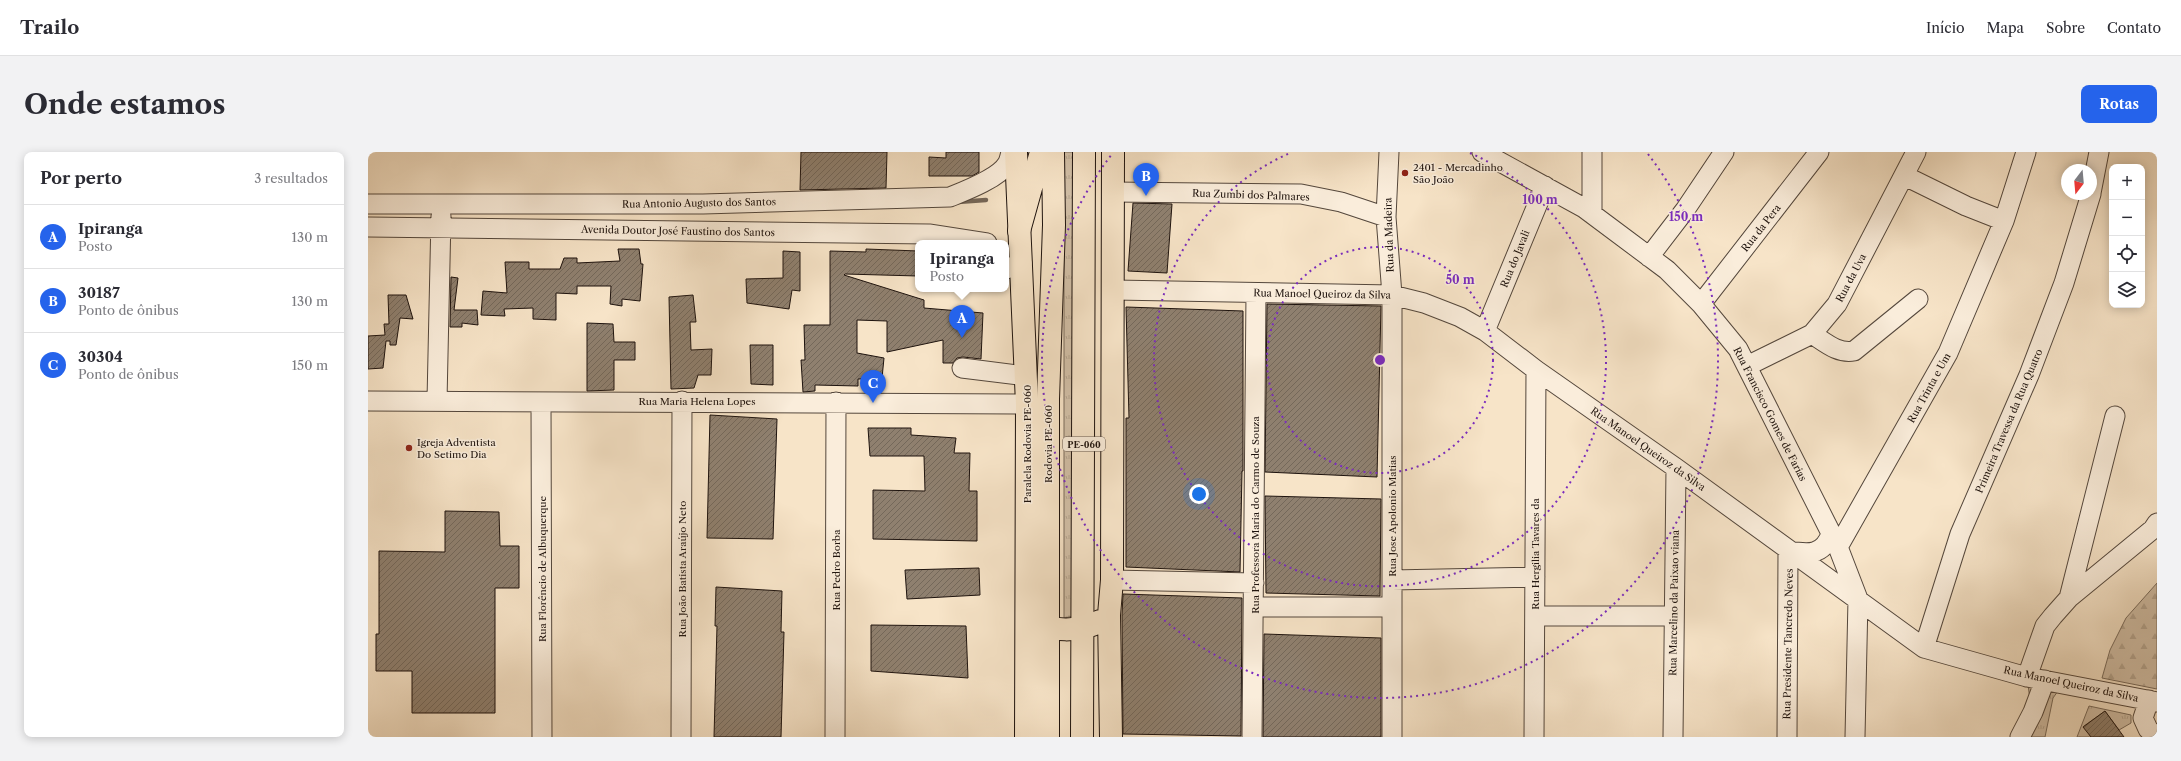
<!DOCTYPE html>
<html lang="pt">
<head>
<meta charset="utf-8">
<style>
	body { margin:0; font-family:"Libre Caslon Text",serif; background:#f2f2f3; color:#2b2b33 }
	.controls { position:absolute; right:12px; top:12px; display:grid; overflow:hidden; border-radius:8px; box-shadow:0 2px 10px #0003 }
	.controls button { width:36px; height:36px; display:grid; place-items:center; padding:0; border:0; border-bottom:1px solid #e1e1e2; background:#fff; color:#2b2b33; font:20px sans-serif }
	.compass { position:absolute; left:1693px; top:12px; width:36px; height:36px; border-radius:50%; background:#fff; box-shadow:0 2px 10px #0003; rotate:196deg }
	.you { position:absolute; left:831px; top:342px; width:14px; height:14px; margin:-10px; border:3px solid #fff; border-radius:50%; background:#1a73e8; box-shadow:0 0 0 6px #1a73e833 }
	.badge { display:grid; place-items:center; width:26px; height:26px; border-radius:50%; background:#2563eb; color:#fff; font-size:13px; font-weight:700 }
	.pin { position:absolute; translate:-50% -33px; filter:drop-shadow(0 1px 2px #0008) }
	.pin::after { content:''; position:absolute; top:21px; width:14px; height:12px; background:inherit; clip-path:polygon(0 0,100% 0,50% 100%) }
	.popup { position:absolute; left:547px; top:88px; width:94px; height:52px; box-sizing:border-box; display:grid; place-content:center; border-radius:8px; background:#fff; filter:drop-shadow(0 1px 3px #0005); font-size:13px; white-space:nowrap; color:#7c7c81 }
	.popup b { font-size:15px; color:#2b2b33 }
	.popup::after { content:''; position:absolute; left:50%; top:100%; margin-left:-8px; border:8px solid transparent; border-top-color:#fff }
	.list { margin:0; padding:0; list-style:none }
	h2 { display:flex; justify-content:space-between; align-items:center; height:52px; margin:0; padding:0 16px; font-size:17px }
	h2 small { font-size:13px; font-weight:400; color:#7c7c81 }
	.list li { display:grid; grid-template-columns:26px 1fr auto; gap:12px; align-items:center; box-sizing:border-box; height:64px; padding:0 16px; border-top:1px solid #e1e1e2 }
	.list b { display:block; font-size:15px; white-space:nowrap }
	.list p { margin:0; font-size:13px; white-space:nowrap; color:#7c7c81 }
	.list em { font-size:13px; font-style:normal; color:#7c7c81 }
	.icon { flex:none; width:22px; height:22px; fill:none; stroke:currentColor; stroke-width:2; stroke-linecap:round; stroke-linejoin:round }
	.map { position:relative; flex:none; width:1789px; height:585px; overflow:hidden; border-radius:8px }
	header { display:flex; align-items:center; gap:24px; box-sizing:border-box; height:56px; padding:0 20px; background:#fff; border-bottom:1px solid #e1e1e2 }
	header strong { font-size:19px }
	nav { display:flex; gap:22px; margin-inline-start:auto; font-size:14px }
	.intro { display:flex; align-items:center; justify-content:space-between; box-sizing:border-box; height:96px; padding:0 24px }
	h1 { margin:0; font-size:28px }
	.button { padding:10px 18px; border-radius:8px; background:#2563eb; color:#fff; font-size:14px; font-weight:700 }
	main { display:flex; gap:24px; padding:0 24px }
	aside { flex:1; background:#fff; border-radius:8px; box-shadow:0 2px 10px #0003 }
	.map>svg:first-child { display:block }
</style>
</head>
<body>
<header>
<strong>Trailo</strong>
<nav><a>Início</a><a>Mapa</a><a>Sobre</a><a>Contato</a></nav>
</header>
<div class="intro"><h1>Onde estamos</h1><a class="button">Rotas</a></div>
<main>
<aside>
<h2>Por perto<small>3 resultados</small></h2>
<ul class="list">
<li><span class="badge">A</span><div><b>Ipiranga</b><p>Posto</p></div><em>130 m</em></li>
<li><span class="badge">B</span><div><b>30187</b><p>Ponto de ônibus</p></div><em>130 m</em></li>
<li><span class="badge">C</span><div><b>30304</b><p>Ponto de ônibus</p></div><em>150 m</em></li>
</ul>
</aside>
<div class="map">
<svg width="1789" height="585" viewBox="0 0 1789 585">
	<defs>
		<pattern id="grass-tufts" width="24" height="20" patternUnits="userSpaceOnUse"><rect width="24" height="20" fill="#d2c0a8"/><path d="M3 7l-1-3M5 7V3M7 7l1-3M15 17l-1-3M17 17v-4M19 17l1-3" fill="none" stroke="#b4a48f"/></pattern>
		<pattern id="forest-firs" width="22" height="20" patternUnits="userSpaceOnUse"><rect width="22" height="20" fill="#d2c0a8"/><path d="M5 1l3.5 6h-7zM16 11l3.5 6h-7z" fill="#b4a48f"/></pattern>
		<pattern id="building-hatch" width="6" height="6" patternUnits="userSpaceOnUse"><rect width="6" height="6" fill="#8f806f"/><path d="M-1 1l2-2M0 6l6-6M5 7l2-2" fill="none" stroke="#74685a"/></pattern>
	</defs>
	<rect width="100%" height="100%" fill="#f7e4c8"/>
	<filter id="stains"><feTurbulence type="fractalNoise" baseFrequency=".005" numOctaves="4"/><feColorMatrix values="0 0 0 0 .2 0 0 0 0 .09 0 0 0 0 .02 0 0 0 .5 -.17"/></filter>
	<radialGradient id="worn" r=".72"><stop offset=".6" stop-color="#630" stop-opacity="0"/><stop offset="1" stop-color="#630" stop-opacity=".3"/></radialGradient>
	<path fill="url(#grass-tufts)" stroke="#786a5b" d="M696 0H710V463L696 466Z
		M1659 525 1695 532 1685 546 1677 585H1659L1665 571Z
		M1721 554 1763 563V571L1751 578 1737 559 1716 574 1723 585H1709Z"/>
	<path fill="url(#forest-firs)" stroke="#786a5b" d="M1789 431V537L1734 526 1742 498 1758 466Z"/>
	<g fill="none" stroke-linecap="round" stroke-linejoin="round">
		<path stroke="#746658" stroke-width="4.5" d="M590 50 618 48"/>
	</g>
	<path fill="url(#building-hatch)" stroke="#1e130e" d="M433 0H519L518 36 432 38Z
		M578 0H611V20L604 24H561V5L578 6Z
		M765 51 804 52 799 121 760 119Z
		M250 97H271L273 112H275L272 149 254 147V154L242 152 243 134H209V142L188 141V168L165 167V156L136 157 137 164 113 163 115 139 139 141 137 110H161V117H192L196 106H209V111L252 109Z
		M498 97 550 99V124L477 122 476 123 556 148V156L615 161 613 207 595 205 589 206 585 211H575V188L519 200V169L489 168V201L516 206 514 226 490 227V234L447 233V239L435 240 433 208H437L436 173H462V99L498 100Z
		M415 99 432 100V139L424 138 421 157 379 151 378 127 415 126Z
		M83 125 90 126 86 158H109L110 173 94 171V175H82Z
		M20 143H38L45 167 32 166 28 193H22V189H18L15 216 0 217V184L17 183 16 172H21Z
		M325 143 328 170H322L323 198 344 197 343 223H330L326 236 303 237 301 145Z
		M899 152 1013 154 1009 325 897 320Z
		M758 155 875 159V319H874L872 420 758 415V266H761Z
		M219 171 245 172 246 190H267V208H246V238L219 239Z
		M382 193H405V233L383 232Z
		M342 263 409 267 405 387 339 386Z
		M500 276H543V283L588 286 586 301H602L601 339H609V389L505 387V338L557 339 556 304H502Z
		M897 344 1013 347 1012 444 898 441Z
		M77 359 131 360 132 394H151V436H127V561H44V519H8V482H11V399L77 400Z
		M611 416 612 443 539 447 537 418Z
		M348 435 414 439 413 480H416L413 585H346L349 474H347Z
		M755 442 874 446 873 584 755 582 754 463Z
		M503 473 598 474 600 526 503 519Z
		M896 482 1013 486V585H895Z
		M1737 559 1756 585H1723L1715 575Z"/>
	<g fill="none" stroke-linecap="round" stroke-linejoin="round">
		<g stroke="#54473c" stroke-width="21">
			<path id="minor" d="M1021 0 1018 65 1024 143V585
				M1114 0 1216 56 1299 118 1333 152 1370 197 1470 395 1490 447 1487 585
				M1224 0V62
				M1537 24 1598 54 1636 69
				M745 40 933 42 973 50 1018 65
				M1723 41 1731 0
				M0 52H335L582 45C597 39 631 26 639 12 641 9 642 4 643 0
				M0 75 561 82 619 91
				M1281 105 1317 58 1356 0
				M638 117 654 111
				M746 138 1024 143 1056 151 1092 165 1117 179 1168 218 1308 316 1556 496 1659 525 1789 550
				M1333 152 1451 0
				M1117 179 1177 34
				M1444 182C1458 191 1470 202 1486 199L1550 147
				M1379 214 1444 182 1469 152 1548 0
				M594 216 658 224
				M0 249 659 252
				M69 249 73 64
				M173 250 174 585
				M1470 395 1580 201 1636 69 1658 0
				M1420 399C1440 402 1455 404 1463 382
				M744 428 886 431
				M1024 428 1167 425
				M1701 446 1747 264
				M886 455H1024
				M1168 464H1305
				M1556 496 1592 382 1661 223 1696 131 1723 42
				M1659 525 1677 474 1685 464 1701 446 1785 377 1789 371
				M1781 548 1775 566 1780 577 1788 585
				M313 585 314 249
				M467 585 468 250
				M884 585 888 141
				M1166 585 1168 218
				M1305 585 1308 316
				M1419 585 1420 399
				M1652 585 1665 560 1677 528"/>
		</g>
		<g stroke="#1e130e" stroke-width="24">
			<path id="major" d="M648 0 659 252 658 585
				M664 467C680 481 714 480 732 469
				M743 585 741 463 744 428 745 0"/>
		</g>
		<g stroke="#1e130e" stroke-width="24">
			<path id="highway" d="M651 79 673 0
				M680 585V247L686 73 685 0
				M714 585 716 0"/>
		</g>
		<use href="#minor" stroke="#faeddb" stroke-width="19"/>
		<use href="#major" stroke="#f7e4c8" stroke-width="22"/>
		<use href="#highway" stroke="#f7e4c8" stroke-width="22"/>
	</g>
	<g fill="none" stroke="#7b2cbf" stroke-width="2" stroke-dasharray="2 4">
		<circle cx="1012" cy="208" r="113"/>
		<path d="M1102 1A226 226 0 1 1 922 1"/>
		<path d="M1280 2A338 338 0 1 1 744 2"/>
	</g>
	<g fill="#8f2418" stroke="#faeddb" stroke-width="1.5">
		<circle cx="1037" cy="21" r="4"/>
		<circle cx="41" cy="296" r="4"/>
	</g>
	<g text-anchor="middle" dominant-baseline="central" stroke-width="3" stroke-linejoin="round" paint-order="stroke">
		<rect fill="#faeddb" stroke="#60544c" stroke-width="1" x="695" y="285" width="42" height="14" rx="3"/>
		<g font-size="9" font-weight="bold" fill="#1e130e">
			<text x="716" y="292">PE-060</text>
		</g>
		<g font-size="10" fill="#1e130e" stroke="#faeddb" text-anchor="start">
			<text x="1045" y="15">2401 - Mercadinho<tspan x="1045" dy="12">São João</tspan></text>
			<text x="49" y="290">Igreja Adventista<tspan x="49" dy="12">Do Setimo Dia</tspan></text>
		</g>
		<g font-size="10" fill="#1e130e" stroke="#faeddb">
			<text transform="translate(883 43) rotate(2)">Rua Zumbi dos Palmares</text>
			<text transform="translate(331 51) rotate(-1)">Rua Antonio Augusto dos Santos</text>
			<text transform="translate(1393 76) rotate(-52)">Rua da Pera</text>
			<text transform="translate(310 79) rotate(1)">Avenida Doutor José Faustino dos Santos</text>
			<text transform="translate(1021 83) rotate(-92)">Rua da Madeira</text>
			<text transform="translate(1147 107) rotate(-68)">Rua do Javali</text>
			<text transform="translate(1483 126) rotate(-62)">Rua da Uva</text>
			<text transform="translate(954 142) rotate(1)">Rua Manoel Queiroz da Silva</text>
			<text transform="translate(1561 236) rotate(-61)">Rua Trinta e Um</text>
			<text x="329" y="249">Rua Maria Helena Lopes</text>
			<text transform="translate(1402 262) rotate(63)">Rua Francisco Gomes de Farias</text>
			<text transform="translate(1641 269) rotate(-67)">Primeira Travessa da Rua Quatro</text>
			<text transform="translate(659 292) rotate(-90)">Paralela Rodovia PE-060</text>
			<text transform="translate(680 292) rotate(-90)">Rodovia PE-060</text>
			<text transform="translate(1280 297) rotate(35)">Rua Manoel Queiroz da Silva</text>
			<text transform="translate(887 363) rotate(-90)">Rua Professora Maria do Carmo de Souza</text>
			<text transform="translate(1024 364) rotate(-90)">Rua Jose Apolonio Matias</text>
			<text transform="translate(1167 402) rotate(-90)">Rua Hergilia Tavares da</text>
			<text transform="translate(174 417) rotate(-90)">Rua Florêncio de Albuquerque</text>
			<text transform="translate(314 417) rotate(-90)">Rua João Batista Araújo Neto</text>
			<text transform="translate(468 418) rotate(-90)">Rua Pedro Borba</text>
			<text transform="translate(1306 451) rotate(-89)">Rua Marcelino da Paixao viana</text>
			<text transform="translate(1420 492) rotate(-89)">Rua Presidente Tancredo Neves</text>
			<text transform="translate(1703 532) rotate(12)">Rua Manoel Queiroz da Silva</text>
		</g>
	</g>
	<circle cx="1012" cy="208" r="6" fill="#7b2cbf" stroke="#faeddb" stroke-width="2"/>
	<g font-size="12" text-anchor="middle" font-weight="bold" fill="#7b2cbf" stroke="#faeddb" stroke-width="3" stroke-linejoin="round" paint-order="stroke">
		<text x="1172" y="52">100 m</text>
		<text x="1318" y="69">150 m</text>
		<text x="1092" y="132">50 m</text>
	</g>
	<rect width="100%" height="100%" filter="url(#stains)"/>
	<rect width="100%" height="100%" fill="url(#worn)"/>
</svg>
<div class="controls">
<button>+</button>
<button>−</button>
<button><svg class="icon" aria-label="locate" viewBox="0 0 24 24"><circle cx="12" cy="12" r="6"/><path d="M12 2v4M12 18v4M2 12h4M18 12h4"/></svg></button>
<button><svg class="icon" aria-label="layers" viewBox="0 0 24 24"><path d="M12 4l9 5-9 5-9-5zM3 14l9 5 9-5"/></svg></button>
</div>
<svg class="compass" viewBox="-18 -18 36 36"><path d="M0-13l5 13h-10z" fill="#e53935"/><path d="M0 13l5-13h-10z" fill="#7c7c81"/></svg>
<div class="you"></div>
<div class="pin badge" style="left:594px;top:186px">A</div>
<div class="popup"><b>Ipiranga</b>Posto</div>
<div class="pin badge" style="left:778px;top:44px">B</div>
<div class="pin badge" style="left:505px;top:251px">C</div>
</div>
</main>
</body>
</html>
